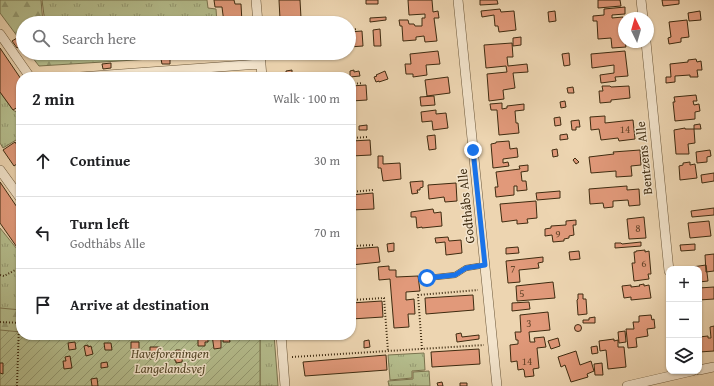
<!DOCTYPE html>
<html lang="en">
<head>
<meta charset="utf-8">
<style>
	body { margin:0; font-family:"Gentium Book Plus",serif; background:#f6f6f6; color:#202124 }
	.controls { position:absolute; right:12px; bottom:12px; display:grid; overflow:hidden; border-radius:8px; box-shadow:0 1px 3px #0004 }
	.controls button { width:36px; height:36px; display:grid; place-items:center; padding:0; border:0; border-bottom:1px solid #e0e0e0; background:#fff; color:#202124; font:20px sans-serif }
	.compass { position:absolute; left:618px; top:12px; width:36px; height:36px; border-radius:50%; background:#fff; box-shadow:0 1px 3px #0004; rotate:355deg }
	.stop { position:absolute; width:12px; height:12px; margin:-9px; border:3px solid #1a73e8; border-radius:50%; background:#fff }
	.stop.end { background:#1a73e8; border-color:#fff; box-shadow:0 1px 4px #0008 }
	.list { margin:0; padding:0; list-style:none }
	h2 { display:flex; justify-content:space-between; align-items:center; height:52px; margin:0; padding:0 16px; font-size:17px }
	h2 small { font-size:13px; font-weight:400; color:#757577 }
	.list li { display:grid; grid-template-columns:26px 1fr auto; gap:12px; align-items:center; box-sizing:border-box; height:72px; padding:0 16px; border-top:1px solid #e0e0e0 }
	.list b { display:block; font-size:15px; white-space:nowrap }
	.list p { margin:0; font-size:13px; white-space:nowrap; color:#757577 }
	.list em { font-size:13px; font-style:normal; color:#757577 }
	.icon { flex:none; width:22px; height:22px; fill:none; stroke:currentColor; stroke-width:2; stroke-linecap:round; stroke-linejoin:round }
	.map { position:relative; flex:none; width:714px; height:386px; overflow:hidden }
	.search { position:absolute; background:#fff; box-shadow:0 1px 3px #0004; left:16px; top:16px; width:340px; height:44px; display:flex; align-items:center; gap:10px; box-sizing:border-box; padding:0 14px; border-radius:22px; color:#757577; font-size:15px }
	.panel { position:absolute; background:#fff; box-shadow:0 1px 3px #0004; left:16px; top:72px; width:340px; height:268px; border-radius:16px }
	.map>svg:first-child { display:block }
</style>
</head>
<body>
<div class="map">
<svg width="714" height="386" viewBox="0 0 714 386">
	<defs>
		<pattern id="grass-tufts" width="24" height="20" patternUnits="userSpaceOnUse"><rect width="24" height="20" fill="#b5be8e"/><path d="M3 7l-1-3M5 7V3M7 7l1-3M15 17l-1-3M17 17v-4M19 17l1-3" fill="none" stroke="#959b73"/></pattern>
		<pattern id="forest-firs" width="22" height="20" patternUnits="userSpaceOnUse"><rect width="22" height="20" fill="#b5be8e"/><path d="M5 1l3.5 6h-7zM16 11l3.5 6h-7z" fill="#959b73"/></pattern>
		<pattern id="garden-furrows" width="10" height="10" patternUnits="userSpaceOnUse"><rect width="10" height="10" fill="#b5be8e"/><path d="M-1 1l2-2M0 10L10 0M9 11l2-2" fill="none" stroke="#959b73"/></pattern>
	</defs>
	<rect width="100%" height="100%" fill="#edd5b1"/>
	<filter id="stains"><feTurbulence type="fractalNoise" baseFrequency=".005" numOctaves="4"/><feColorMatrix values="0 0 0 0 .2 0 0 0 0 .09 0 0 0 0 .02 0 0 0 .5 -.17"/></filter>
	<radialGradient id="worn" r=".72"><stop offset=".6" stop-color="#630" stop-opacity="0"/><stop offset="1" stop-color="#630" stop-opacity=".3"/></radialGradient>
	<path fill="url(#grass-tufts)" stroke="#7a744f" d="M42 0H207L208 8 216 9 217 23H45Z
		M0 92 13 110 21 115V148L16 140 3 148 0 143Z
		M0 228 21 254V332L0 330Z
		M260 335H274L278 386H260Z
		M424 353 425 370 412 371V378L390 380 388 355Z
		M429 371 430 386H389L388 381 413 379V372Z"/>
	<path fill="url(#forest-firs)" stroke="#7a744f" d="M0 0H41L43 23H23V44L0 13Z
		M29 53H212L214 55 39 66Z
		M0 308 21 310V335H92L69 336 0 354Z"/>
	<path fill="url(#garden-furrows)" stroke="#7a744f" d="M0 330 21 332V335L69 336 92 335H260V386H0Z"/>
	<path fill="#e1997a" stroke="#3e2b10" d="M214 0H234L235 4H241L242 23H224L222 7H215Z
		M279 0H300L301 18 280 19Z
		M366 0H378V4H366Z
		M408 0H432L433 12 438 11 439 18H434L437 41 425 42 424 36 416 37V40L403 41 402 26H400L399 20H408L409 24H414L415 26H422V18H425V14L409 15Z
		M480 0H497L498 4 480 5Z
		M598 0H620L621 6 598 8Z
		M662 0H679V4L663 6Z
		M625 7V14L612 15V18L623 17 624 42H625L626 47 612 48 611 38 598 39 597 21H593V16L604 15V9Z
		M500 9 501 12 514 11 516 30 499 32 498 26H495L494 15 482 17 481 11Z
		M555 11 556 21 549 22 548 12Z
		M700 11 701 20 689 21 688 13Z
		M386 17V20L370 22V18Z
		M687 20 689 37 681 38V42L669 44 668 38 671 37 669 22Z
		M380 29 381 46H374L373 30Z
		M362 31 363 46 349 47V32Z
		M521 37V45L513 46V38Z
		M17 38 22 45 17 48 12 41Z
		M512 43 513 57H507L508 66 527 64 528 72 513 73 515 88 503 90 504 99 489 101 487 74 507 72 506 66 486 68 484 45Z
		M0 48 21 79V105L13 110 0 92Z
		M438 51 440 64 426 65 427 75 413 77V74H406L405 64H411L410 54Z
		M625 51 628 76 615 77 616 81 601 83 600 75 614 73V65L592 68 591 54Z
		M226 53H244V57L226 58Z
		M569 53 570 65 564 66 562 54Z
		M170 58V64H162L161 59Z
		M696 59 697 62 701 61 702 70H697L698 77H690V75L675 76V82L666 83V77H671L670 64 688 62V60Z
		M111 63V68L103 69 102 64Z
		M292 70V77H286V71Z
		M354 70V72L359 71 360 76 350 77V71Z
		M385 71 388 79 379 82V81L376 82 374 77 377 76 376 75Z
		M448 77 450 93 427 96 425 80Z
		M366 85 367 100 351 101V86Z
		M602 86H610L611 87 629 86 630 98 611 100V102L600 103 599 91H603Z
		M573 87 574 93H568L567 88Z
		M696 95 697 101H693L694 105 699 104 700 111 695 112V119L675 121 673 102H675L674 97Z
		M434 96 435 105 421 106 420 97Z
		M565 101 566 107 561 108 560 102Z
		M502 103V109L507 108V106L524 104V110L515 111 516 123H518L519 133 499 135 497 110H491L490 104Z
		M436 110V114L446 113 448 128 433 130 432 121 422 122 421 112Z
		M605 116V123L633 120 635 139 619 141 618 138 601 140 599 129 591 130 590 117Z
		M560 117 561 125 555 126 554 118Z
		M579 120 580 127H576V130H572L571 121Z
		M700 124 701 129H694V125Z
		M367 125V130H359V126Z
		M685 128V129H694L695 143 688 144 689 154H676L674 130Z
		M567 134 568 139 560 140V135Z
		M435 135 436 149 429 150 427 136Z
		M370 140 371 155 351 156V141Z
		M509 141 510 149 517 148 518 157 503 159V163L508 162 509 166 493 168 491 144 496 143V142Z
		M15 142 21 151V161L14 166 3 150Z
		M557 149 558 156 553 157 552 150Z
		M640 150 641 165 631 166 632 176 616 177V171L591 173 589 157 614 154 613 152Z
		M710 150 711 156 707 157V162L697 163 696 152Z
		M378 156H383V164L400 163 401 179 383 181 381 168H378Z
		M575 158 579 162 576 164 573 160Z
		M690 162V165L695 164 697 178 680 180 679 166 683 165V163Z
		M528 165V171L521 172 522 181H526L527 190 517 191V186H514V195L496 197 495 187H498L496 172 520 169 519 166Z
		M714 173V181L702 183 701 175Z
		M423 181V187L420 188V190H417L418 193 412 194 410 182Z
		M0 182 21 213V253L0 223Z
		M456 183 457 201 445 202 444 197 429 199 428 185Z
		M627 186V190L639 189 640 205 629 206 628 200 613 201V207L604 208 603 203 590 204 589 189Z
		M560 191V198L537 200 536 193Z
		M373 193 374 209 351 210V195Z
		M536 201 537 218 527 219 528 223 517 224V220L502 222 500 204Z
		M714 208V215L692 217 691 211Z
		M433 209 434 213 441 212 442 226 422 228V227L417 228 416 217H411V212Z
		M644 217 646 238 629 239 627 219Z
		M576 220V225H573L574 235 569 236V238L564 239V241L553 242 552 235 545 236V229L551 228V226L566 225V221Z
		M709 221 711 236 690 238 688 223Z
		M448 237 449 241 461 240 462 253 446 255 445 242 436 243 435 238Z
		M641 242V246L615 248V243H621L622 244Z
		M394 243V251L388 252 387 244Z
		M695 244V250L681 251 680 245Z
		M378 247 380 262 351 265V249Z
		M518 247 519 253 506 254V248Z
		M645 250V252L649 251 651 274H648L649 279 634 281 632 263H635L634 252H636V251Z
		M579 251 580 259 570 260 569 252Z
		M714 254V271L706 272 705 255Z
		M543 257V262L538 263 539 268 519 270 520 282 508 283 506 261Z
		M706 265 708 281 699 282V269H692V267Z
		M389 266V270H396V277L418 276 420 291 406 292V300L414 299 415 314H408L409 327 394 328 390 279 379 280 378 267Z
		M553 282 555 298 517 301 516 286Z
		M644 284V286L649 285 651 298 631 300V297L624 298 622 286 631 285V287L640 286 639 285Z
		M714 287V299L699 300V288Z
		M578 294H583V299H586L587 314 578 315 577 300 578 299Z
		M473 295 474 310 426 314 425 298Z
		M382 301 383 317 351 319V303Z
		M529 302 530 309 512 311V303Z
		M548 312 550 330 529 332 530 342H535L534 338 544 337 546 347 537 348 539 368 533 369 534 376 525 377 524 370 523 369 518 370 517 361 511 362 510 345 518 344V340H516L515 332H521L520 315Z
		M651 315 652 320 654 319 655 328 647 329 648 336 636 338 637 347 628 348 626 329H634L633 322H639V316Z
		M595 317V323H583V320H589V318Z
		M574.5 328a3.5 3.5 0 1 1 7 0a3.5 3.5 0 1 1-7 0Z
		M714 326V351L699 352V337L708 336V338H711L710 327Z
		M625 331 626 342 619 343 618 332Z
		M461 333 462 337 479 335V339L457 342 456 334Z
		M212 335H221V348L214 349Z
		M229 336 230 342H223V337Z
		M198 338H208V342H205V346H198Z
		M558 338 560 346 551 349 548 341Z
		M614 339V341L618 340V347H624L626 367 608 369 606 350 600 351 599 341Z
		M369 340 370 347 364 348V341Z
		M75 342 76 349 69 350 68 343Z
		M131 342H139V349H131Z
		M104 343H111L112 350H105Z
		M88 345V347L91 346 93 354 86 356 84 346Z
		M597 346 598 353 592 354 591 347Z
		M150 347H160V358L150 359Z
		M479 349 480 364 432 367 431 352Z
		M176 350H180L182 354H183L182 362 176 363V361H175V352H176Z
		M576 351 580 365 591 361 594 371 587 374 588 377 571 382 565 365 561 367 558 357Z
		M386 355 387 370 305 376 303 362Z
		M70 356 72 368 64 369 63 361H66L65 357Z
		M107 362 108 367 101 368V363Z
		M0 363H3V374L0 373Z
		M602 363 603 375H595L594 364Z
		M97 378 98 386H92L91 379Z
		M442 382 443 386H438L437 383Z
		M460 383H467V386H460Z"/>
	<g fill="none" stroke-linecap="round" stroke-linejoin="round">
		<g stroke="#6a5638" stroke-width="6">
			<path id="service" d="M427 278 455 275 466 268 485 265"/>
		</g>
		<g stroke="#6a5638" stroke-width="10">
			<path id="minor" d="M256 0 258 23
				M458 0 497 386
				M641 0 643 18
				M0 34 30 77
				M646 42 669 271
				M260 53 262 77
				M80 77 261 64
				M0 170 21 199
				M281 335 285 386
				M699 370 714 367
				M627 386 692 371"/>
		</g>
		<path stroke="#3e2b10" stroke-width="2" stroke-dasharray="1 2" stroke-linecap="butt" d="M349 30 358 29
			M351 84 363 83
			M351 138 368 137
			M351 192 373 190
			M351 246 373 245
			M0 275 4 276 21 267
			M351 300 384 298 388 351
			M0 322 21 323
			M422 349 418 295 478 290
			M292 357 484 345
			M17 386 19 323"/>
		<use href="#service" stroke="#f3e4cc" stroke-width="4.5"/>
		<use href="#minor" stroke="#f3e4cc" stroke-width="9"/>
	</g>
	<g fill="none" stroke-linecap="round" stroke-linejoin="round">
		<path stroke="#1a73e8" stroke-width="5" d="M427 278 455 275 466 268 485 265 473 150"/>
	</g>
	<g text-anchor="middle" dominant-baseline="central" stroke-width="3" stroke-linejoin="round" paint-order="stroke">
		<g font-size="11" fill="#67462a">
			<text x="625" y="129">14</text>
			<text x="638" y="228">8</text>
			<text x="558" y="234">9</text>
			<text x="644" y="263">6</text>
			<text x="513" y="268">7</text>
			<text x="522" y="293">5</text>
			<text x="529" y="323">3</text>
			<text x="527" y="361">14</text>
		</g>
		<g font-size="13" fill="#3e2b10" stroke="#f3e4cc">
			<text transform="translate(644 158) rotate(-96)">Bentzens Alle</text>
			<text transform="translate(466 206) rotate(-96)">Godthåbs Alle</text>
		</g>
		<g font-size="13" font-style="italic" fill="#564829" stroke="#f3e4cc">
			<text x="170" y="353">Haveforeningen<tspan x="170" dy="15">Langelandsvej</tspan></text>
		</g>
	</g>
	<rect width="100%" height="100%" filter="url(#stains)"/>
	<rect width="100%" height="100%" fill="url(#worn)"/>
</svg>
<div class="controls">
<button>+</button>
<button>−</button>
<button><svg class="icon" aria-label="layers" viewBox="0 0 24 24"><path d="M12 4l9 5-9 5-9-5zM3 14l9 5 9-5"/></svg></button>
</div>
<svg class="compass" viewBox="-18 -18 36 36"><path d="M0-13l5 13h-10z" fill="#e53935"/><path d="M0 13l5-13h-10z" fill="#757577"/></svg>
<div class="stop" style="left:427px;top:278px"></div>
<div class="stop end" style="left:473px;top:150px"></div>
<div class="search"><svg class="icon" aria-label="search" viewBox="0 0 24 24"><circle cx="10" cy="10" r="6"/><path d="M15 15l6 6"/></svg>Search here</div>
<section class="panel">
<h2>2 min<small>Walk · 100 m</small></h2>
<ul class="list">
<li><svg class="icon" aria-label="ahead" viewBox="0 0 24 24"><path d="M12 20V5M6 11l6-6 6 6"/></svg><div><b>Continue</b></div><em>30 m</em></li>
<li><svg class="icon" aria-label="left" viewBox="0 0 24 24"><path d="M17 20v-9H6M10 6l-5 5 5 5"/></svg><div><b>Turn left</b><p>Godthåbs Alle</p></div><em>70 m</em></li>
<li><svg class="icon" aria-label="arrive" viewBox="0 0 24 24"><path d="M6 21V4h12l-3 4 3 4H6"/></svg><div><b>Arrive at destination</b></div></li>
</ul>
</section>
</div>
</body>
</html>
